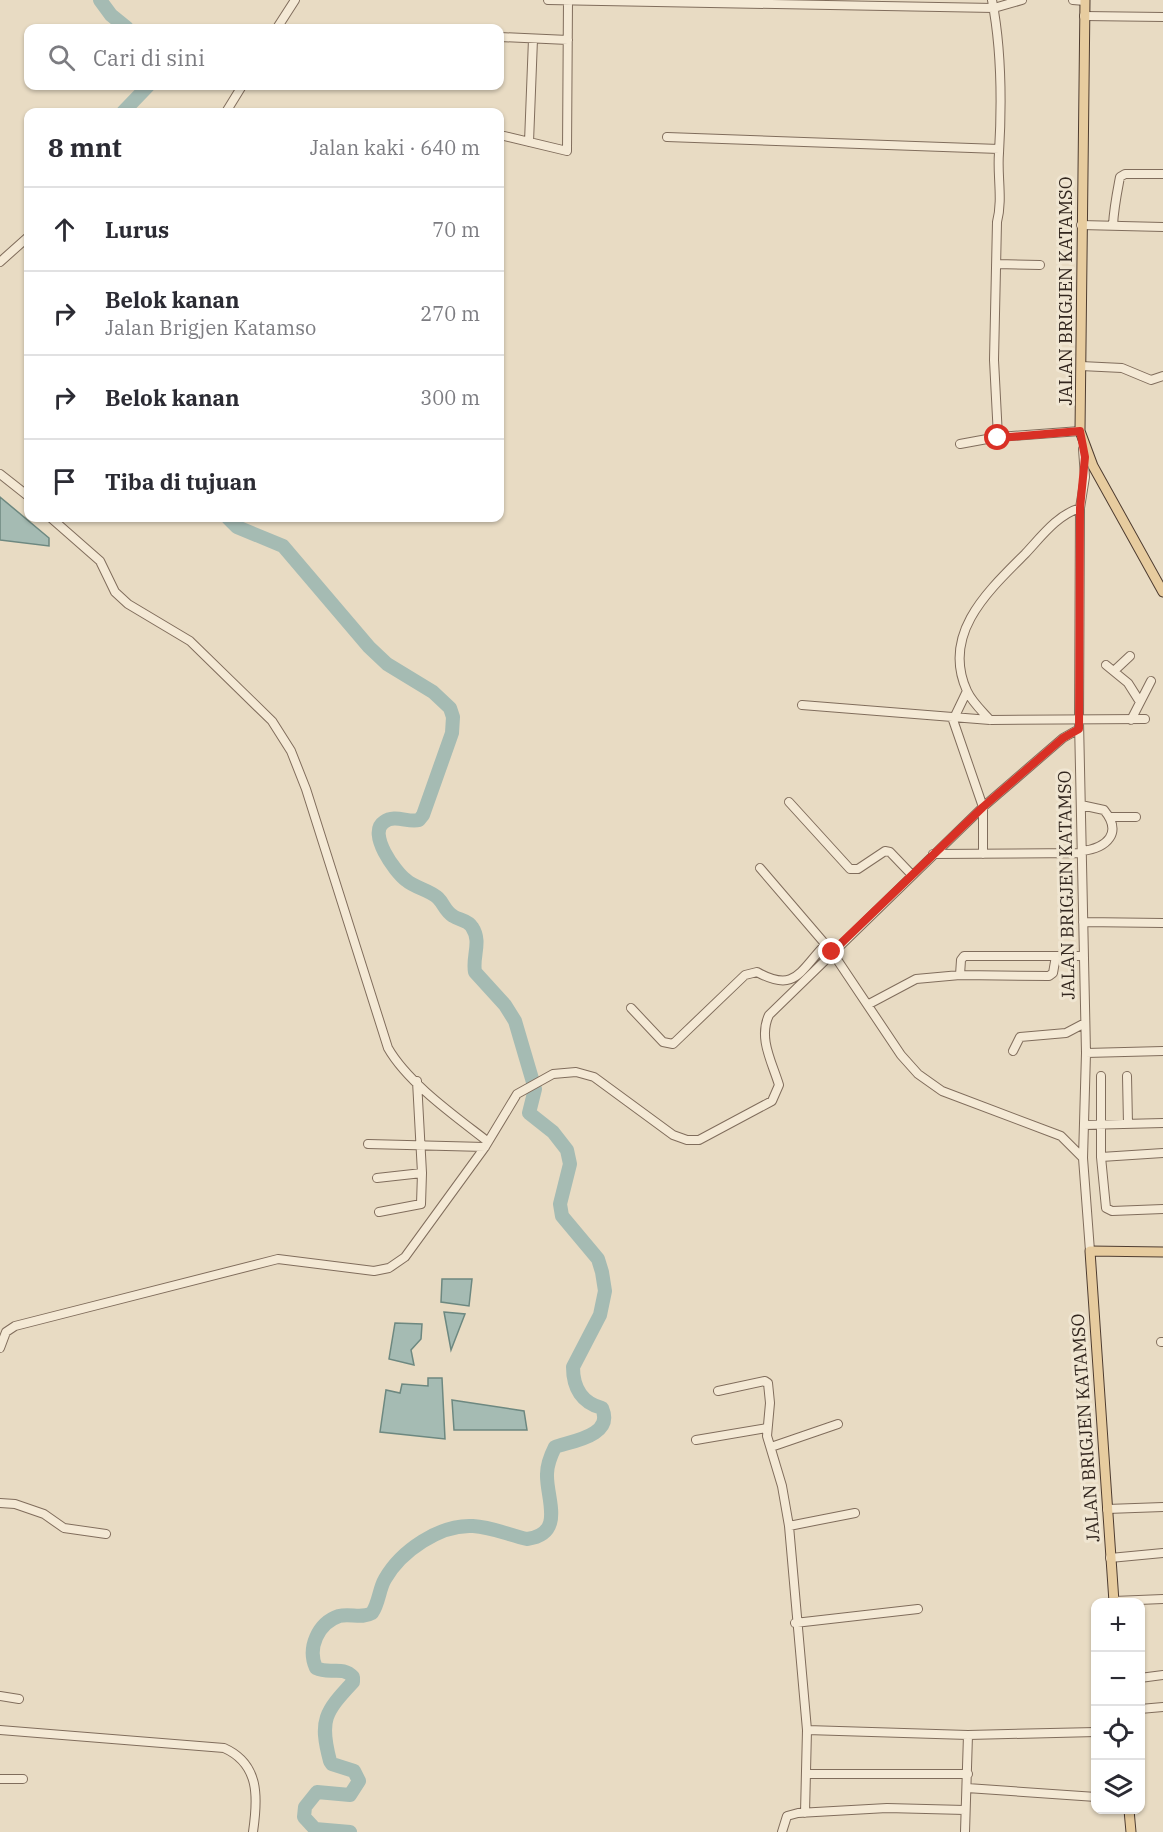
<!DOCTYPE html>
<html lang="id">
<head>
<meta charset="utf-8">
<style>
	body { margin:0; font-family:"IBM Plex Serif",serif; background:#f2f2f3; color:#2b2b33 }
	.controls { position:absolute; right:18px; bottom:18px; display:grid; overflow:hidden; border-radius:12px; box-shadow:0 2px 4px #0004 }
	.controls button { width:54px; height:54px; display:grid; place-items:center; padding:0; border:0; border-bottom:2px solid #e1e1e2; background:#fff; color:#2b2b33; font:30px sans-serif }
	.stop { position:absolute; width:18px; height:18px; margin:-14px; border:4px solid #d93025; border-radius:50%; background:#fff }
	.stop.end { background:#d93025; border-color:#fff; box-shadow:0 2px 6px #0008 }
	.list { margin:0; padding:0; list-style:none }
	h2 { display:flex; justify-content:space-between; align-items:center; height:78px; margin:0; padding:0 24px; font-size:26px }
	h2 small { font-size:20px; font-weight:400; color:#7c7c81 }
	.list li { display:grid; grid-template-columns:39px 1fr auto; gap:18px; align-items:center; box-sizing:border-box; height:84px; padding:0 24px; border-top:2px solid #e1e1e2 }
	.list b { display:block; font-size:22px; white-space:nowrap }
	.list p { margin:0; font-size:20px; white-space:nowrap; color:#7c7c81 }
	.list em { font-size:20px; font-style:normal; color:#7c7c81 }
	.icon { flex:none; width:33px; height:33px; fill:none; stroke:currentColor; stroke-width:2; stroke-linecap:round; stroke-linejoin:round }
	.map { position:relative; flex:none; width:1163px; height:1832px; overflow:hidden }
	.search { position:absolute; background:#fff; box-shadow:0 2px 4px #0004; left:24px; top:24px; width:480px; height:66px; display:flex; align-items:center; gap:15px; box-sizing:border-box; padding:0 21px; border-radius:12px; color:#7c7c81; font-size:22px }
	.panel { position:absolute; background:#fff; box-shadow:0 2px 4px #0004; left:24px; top:108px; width:480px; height:414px; border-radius:12px }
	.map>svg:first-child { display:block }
</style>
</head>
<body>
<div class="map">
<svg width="1163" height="1832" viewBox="0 0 1163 1832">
	<rect width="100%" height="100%" fill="#e8dbc3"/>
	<path fill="#a5bbb3" stroke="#6d8880" stroke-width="1.5" d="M0 497 49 538V546L0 540Z
		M442 1279H472L469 1306 441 1302Z
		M444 1312 465 1314 451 1350Z
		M395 1323 422 1324 421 1339 411 1350 414 1365 389 1359Z
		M428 1378H442L445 1439 380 1432 386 1390 400 1393 402 1384 428 1386Z
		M452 1400 524 1411 527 1430H454Z"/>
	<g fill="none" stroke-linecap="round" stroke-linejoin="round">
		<path stroke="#a5bbb3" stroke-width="14" d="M100 0 111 15 127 28
			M123 112 148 86
			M228 518 237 527 283 546 369 647 387 664 433 692 450 708 453 717 452 733 423 815 419 820C408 823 395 814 384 822 367 833 395 872 406 880 415 888 430 890 438 898 444 904 445 911 453 916 459 920 468 920 472 927 482 942 472 956 475 972L505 1005 515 1021 535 1089 529 1113 553 1132 567 1150 570 1164 560 1204 562 1216 598 1259 602 1272 605 1291 600 1315 573 1367C573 1388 582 1403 602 1408 614 1436 572 1441 555 1447 551 1455 547 1465 547 1474 546 1498 566 1534 527 1539 509 1535 492 1527 473 1526 440 1524 401 1551 385 1579 379 1589 379 1603 372 1613 362 1619 350 1613 339 1616 318 1623 307 1648 316 1668 330 1675 342 1665 353 1677V1682C325 1712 319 1720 330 1761L332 1764 354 1771 359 1781 350 1795 317 1792 305 1807 304 1817 315 1829 350 1832"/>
		<g stroke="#806d5c" stroke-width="10">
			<path id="minor" d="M548 0 994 8 1022 0
				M992 0C1002 51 1002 102 999 153 997 176 1003 199 997 222L994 360 998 437
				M1073 0 1085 1
				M1084 16 1163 17
				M277 28 295 0
				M500 37 568 40
				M226 112 242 86
				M500 135 567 151 568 0
				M667 137 999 149
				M529 142 533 39
				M1081 225 1163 227
				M1113 225C1114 207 1117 193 1120 177L1125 174H1163
				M0 262 28 237
				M996 264 1040 265
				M1081 366 1122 368 1151 380 1163 376
				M960 444 998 437 1080 431
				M1083 449 1085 477 1080 508 1079 721 1086 1053 1083 1158
				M0 474 28 496
				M51 518 100 561 115 592 128 604 190 641 272 721 291 751 306 789 388 1048C408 1083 455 1116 487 1141
				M1106 665 1128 683 1140 702
				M1115 670 1130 656
				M802 705 990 720 1145 719
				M955 716 967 691
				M952 717 983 807V854
				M990 720C982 711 972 702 967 691 941 634 988 591 1025 554 1041 537 1057 515 1080 508
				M1131 720 1151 681
				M789 802 850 869H858L885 851 890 852 912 875
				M1081 805 1104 810C1123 833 1107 848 1082 851
				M1110 817H1136
				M933 854 1082 853
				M760 868 832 952 901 1055 918 1074 942 1091 1061 1136 1083 1158 1090 1251
				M1083 922 1163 923
				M960 975 961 960 964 956H1056
				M869 1004 916 979 960 975 1049 976 1053 973 1056 956H1084
				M631 1008 663 1042 673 1044 745 975 757 972C795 993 799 972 825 945
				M1013 1051 1020 1037 1066 1033 1085 1023
				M1086 1053 1163 1051
				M1101 1076V1157L1106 1208 1112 1211 1163 1209
				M1127 1076 1128 1124
				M417 1081 422 1173
				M1084 1125 1163 1123
				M368 1144 485 1147
				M1101 1157 1163 1153
				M377 1178 422 1173 421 1204 379 1212
				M1161 1342H1163
				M0 1348 6 1332 15 1326 278 1259 374 1271 389 1268 405 1257 485 1147 517 1094 553 1074 576 1072 594 1077 673 1135 687 1140H699L772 1101 779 1085C772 1062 758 1038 769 1015L983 807 1063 738 1079 729
				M718 1391 765 1381 768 1383 770 1403 767 1436 782 1486 789 1526 807 1730 968 1735 1096 1732
				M696 1440 767 1428
				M771 1447 838 1424
				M0 1503 15 1504 44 1514 64 1528 106 1534
				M1107 1509 1163 1507
				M789 1526 855 1513
				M1110 1558 1163 1553
				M1114 1601 1163 1599
				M795 1623 918 1609
				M1140 1678 1163 1675
				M0 1696 19 1699
				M1140 1709 1163 1707
				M0 1730 224 1748C260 1764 258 1798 253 1832
				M806 1774H968
				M0 1779H23
				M967 1788 1096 1797
				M805 1813 807 1730
				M782 1832 787 1816 798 1813 887 1808 965 1810
				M965 1832 968 1735"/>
		</g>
		<g stroke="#4e3c30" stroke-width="11">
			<path id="major" d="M1085 0 1080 431 1093 466 1163 592
				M1114 1602 1090 1251 1163 1252
				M1129 1810 1131 1832"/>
		</g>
		<use href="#minor" stroke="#f4e9d5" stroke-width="8"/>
		<use href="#major" stroke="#e7cc9f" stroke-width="9"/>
	</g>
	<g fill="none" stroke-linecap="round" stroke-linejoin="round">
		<path stroke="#d93025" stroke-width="8" d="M832 952 983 807 1063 738 1079 729 1080 508 1085 457 1080 431 998 438"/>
	</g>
	<g text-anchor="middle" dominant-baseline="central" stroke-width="6" stroke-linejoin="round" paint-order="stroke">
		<g font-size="18" fill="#32261e" stroke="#f0e6d2">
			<text transform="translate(1065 291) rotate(-90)">JALAN BRIGJEN KATAMSO</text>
			<text transform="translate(1066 885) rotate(-91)">JALAN BRIGJEN KATAMSO</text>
			<text transform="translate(1085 1428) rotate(-94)">JALAN BRIGJEN KATAMSO</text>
		</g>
	</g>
</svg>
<div class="controls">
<button>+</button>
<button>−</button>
<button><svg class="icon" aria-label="locate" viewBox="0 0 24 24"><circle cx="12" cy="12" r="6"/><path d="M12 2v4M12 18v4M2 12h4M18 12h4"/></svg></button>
<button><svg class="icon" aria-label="layers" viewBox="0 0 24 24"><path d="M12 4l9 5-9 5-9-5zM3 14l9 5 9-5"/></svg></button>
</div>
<div class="stop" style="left:998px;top:438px"></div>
<div class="stop end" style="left:832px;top:952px"></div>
<div class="search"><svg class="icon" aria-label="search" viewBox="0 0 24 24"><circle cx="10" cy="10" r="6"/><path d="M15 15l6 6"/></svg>Cari di sini</div>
<section class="panel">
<h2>8 mnt<small>Jalan kaki · 640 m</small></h2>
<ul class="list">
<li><svg class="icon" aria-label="ahead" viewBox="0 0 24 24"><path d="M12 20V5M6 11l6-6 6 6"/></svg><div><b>Lurus</b></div><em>70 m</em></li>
<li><svg class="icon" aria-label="right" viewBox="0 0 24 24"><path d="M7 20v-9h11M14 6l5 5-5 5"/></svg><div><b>Belok kanan</b><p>Jalan Brigjen Katamso</p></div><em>270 m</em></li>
<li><svg class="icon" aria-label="right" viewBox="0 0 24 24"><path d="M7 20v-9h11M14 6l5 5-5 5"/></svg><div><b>Belok kanan</b></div><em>300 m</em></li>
<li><svg class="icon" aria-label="arrive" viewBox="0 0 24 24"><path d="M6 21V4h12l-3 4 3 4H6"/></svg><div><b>Tiba di tujuan</b></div></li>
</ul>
</section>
</div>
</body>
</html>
